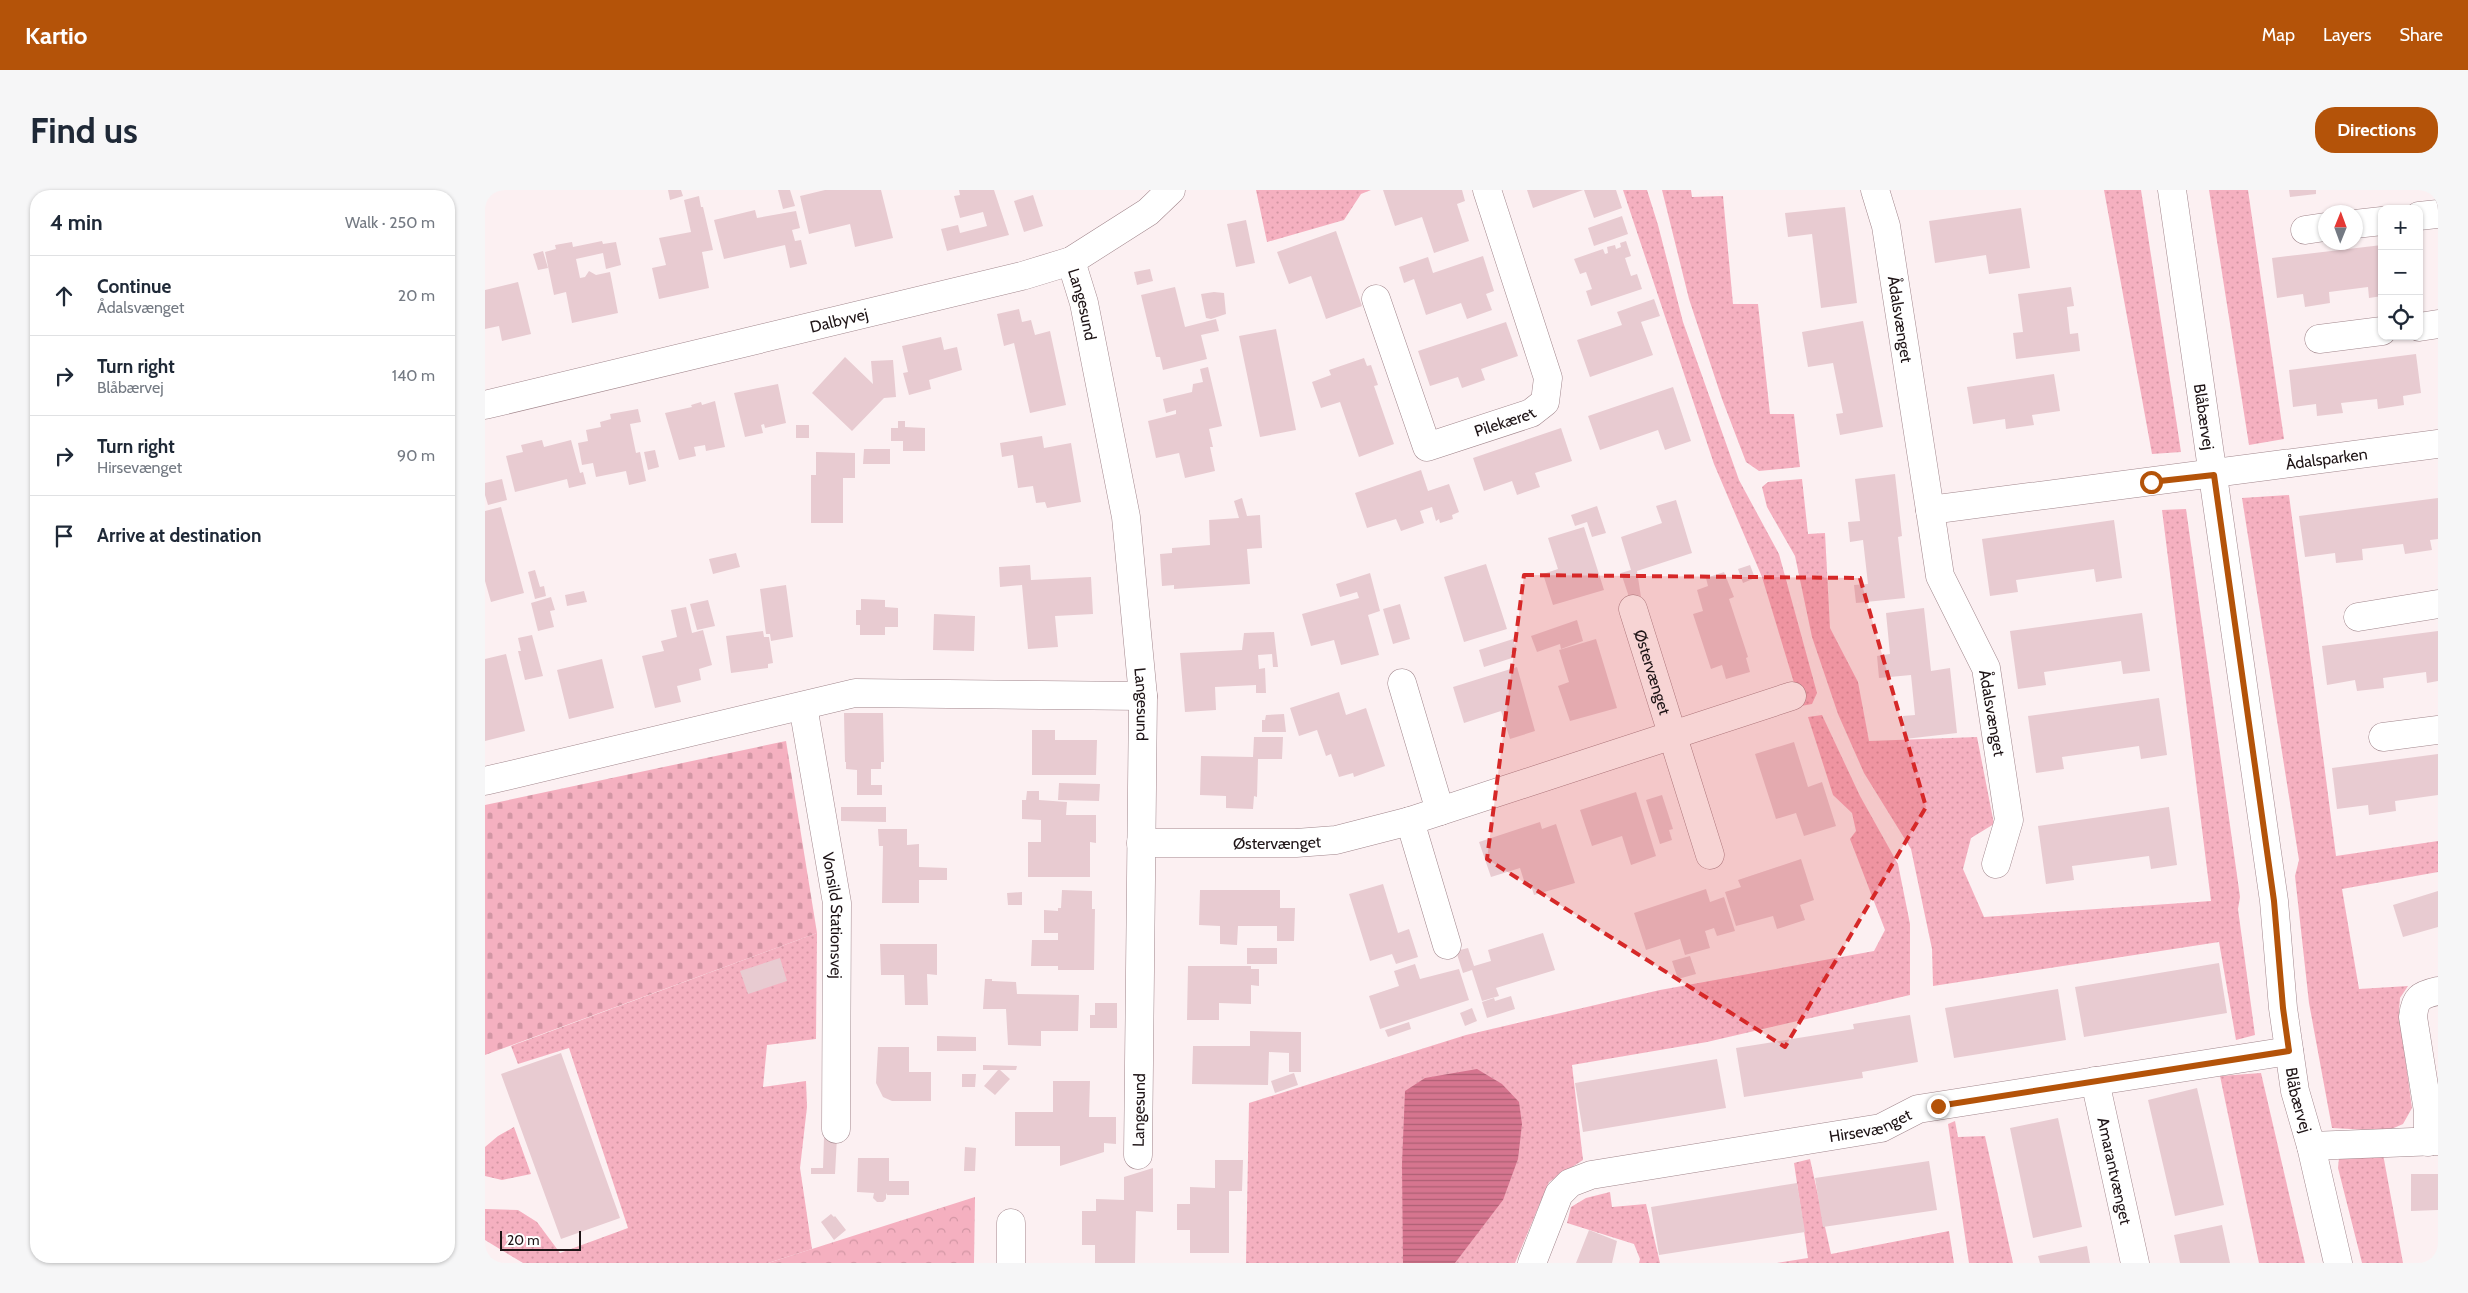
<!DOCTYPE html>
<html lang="en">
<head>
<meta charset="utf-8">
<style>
	body { margin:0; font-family:Cabin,sans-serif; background:#f6f6f7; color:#1f2937 }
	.controls { position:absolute; right:15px; top:15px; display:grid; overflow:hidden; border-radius:10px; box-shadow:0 1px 4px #0004 }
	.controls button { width:45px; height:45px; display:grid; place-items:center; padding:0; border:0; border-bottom:1px solid #e0e1e3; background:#fff; color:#1f2937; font:25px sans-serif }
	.compass { position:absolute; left:1833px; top:15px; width:45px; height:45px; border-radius:50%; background:#fff; box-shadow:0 1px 4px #0004; rotate:1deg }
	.scale { position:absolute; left:15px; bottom:12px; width:81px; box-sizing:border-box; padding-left:5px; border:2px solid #1e1416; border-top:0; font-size:14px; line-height:18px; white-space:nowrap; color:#1e1416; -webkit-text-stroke:4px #fff; paint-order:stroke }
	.stop { position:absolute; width:15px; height:15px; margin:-11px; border:4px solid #b45309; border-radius:50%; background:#fff }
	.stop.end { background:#b45309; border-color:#fff; box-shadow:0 1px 5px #0008 }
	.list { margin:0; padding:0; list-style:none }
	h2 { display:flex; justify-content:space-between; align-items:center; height:65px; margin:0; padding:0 20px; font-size:21px }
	h2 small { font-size:16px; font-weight:400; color:#747a83 }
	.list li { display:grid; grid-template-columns:32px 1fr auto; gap:15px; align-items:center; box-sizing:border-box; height:80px; padding:0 20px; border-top:1px solid #e0e1e3 }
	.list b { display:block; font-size:19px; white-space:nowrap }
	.list p { margin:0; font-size:16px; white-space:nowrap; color:#747a83 }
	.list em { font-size:16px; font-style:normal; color:#747a83 }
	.icon { flex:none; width:28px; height:28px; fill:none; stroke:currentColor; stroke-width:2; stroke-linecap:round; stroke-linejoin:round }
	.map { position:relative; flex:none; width:1953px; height:1073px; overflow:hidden; border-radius:20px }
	header { display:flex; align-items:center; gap:30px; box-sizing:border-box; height:70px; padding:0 25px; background:#b45309; color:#fff }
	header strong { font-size:24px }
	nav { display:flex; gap:28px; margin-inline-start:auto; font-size:18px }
	.intro { display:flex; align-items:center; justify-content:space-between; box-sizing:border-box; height:120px; padding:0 30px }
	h1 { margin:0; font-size:35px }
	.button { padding:12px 22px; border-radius:20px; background:#b45309; color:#fff; font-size:18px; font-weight:700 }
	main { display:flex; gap:30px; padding:0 30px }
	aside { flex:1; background:#fff; border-radius:20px; box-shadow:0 1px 4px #0004 }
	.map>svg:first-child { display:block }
</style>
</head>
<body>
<header>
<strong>Kartio</strong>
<nav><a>Map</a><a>Layers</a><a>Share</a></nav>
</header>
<div class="intro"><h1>Find us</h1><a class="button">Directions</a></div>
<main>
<aside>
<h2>4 min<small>Walk · 250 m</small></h2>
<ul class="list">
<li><svg class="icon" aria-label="ahead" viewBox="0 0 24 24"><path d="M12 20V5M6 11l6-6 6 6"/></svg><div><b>Continue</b><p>Ådalsvænget</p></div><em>20 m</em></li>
<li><svg class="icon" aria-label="right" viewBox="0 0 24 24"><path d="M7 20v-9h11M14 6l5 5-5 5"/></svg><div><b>Turn right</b><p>Blåbærvej</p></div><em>140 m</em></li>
<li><svg class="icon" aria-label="right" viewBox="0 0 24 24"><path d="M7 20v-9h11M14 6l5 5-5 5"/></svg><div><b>Turn right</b><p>Hirsevænget</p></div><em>90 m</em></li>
<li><svg class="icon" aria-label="arrive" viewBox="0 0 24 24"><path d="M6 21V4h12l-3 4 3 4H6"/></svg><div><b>Arrive at destination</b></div></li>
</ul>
</aside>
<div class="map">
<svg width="1953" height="1073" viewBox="0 0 1953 1073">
	<defs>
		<pattern id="grass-dots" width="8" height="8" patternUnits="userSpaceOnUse" patternTransform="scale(1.25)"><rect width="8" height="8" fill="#f5b0c0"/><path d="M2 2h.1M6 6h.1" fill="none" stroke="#d296a4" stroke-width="1.8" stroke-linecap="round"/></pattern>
		<pattern id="forest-crowns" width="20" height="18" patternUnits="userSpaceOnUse" patternTransform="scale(1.25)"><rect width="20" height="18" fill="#f5b0c0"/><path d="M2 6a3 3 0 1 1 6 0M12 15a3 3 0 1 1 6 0" fill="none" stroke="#d296a4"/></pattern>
		<pattern id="cemetery-stones" width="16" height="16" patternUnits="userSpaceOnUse" patternTransform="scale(1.25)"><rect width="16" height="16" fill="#f5b0c0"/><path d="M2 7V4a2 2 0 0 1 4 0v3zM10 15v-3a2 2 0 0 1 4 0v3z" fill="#d296a4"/></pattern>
		<pattern id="water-rules" width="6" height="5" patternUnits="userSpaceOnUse" patternTransform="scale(1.25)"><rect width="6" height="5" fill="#d6758f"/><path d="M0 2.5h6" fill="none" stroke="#ad5f74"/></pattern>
	</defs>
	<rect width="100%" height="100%" fill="#fcf0f2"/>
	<path fill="url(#grass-dots)" d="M771 0H886L876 4 859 30 782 52Z
		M1138 0H1162L1173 35 1198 132 1254 290 1294 364 1332 503 1327 514 1316 516 1277 387 1229 274Z
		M1177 0H1206L1207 7 1238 6 1248 114H1273L1285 224H1309L1315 277 1274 281 1261 272 1237 209 1204 109Z
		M1619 0H1656L1696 262 1667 264Z
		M1724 0H1763L1799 249 1764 255Z
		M1317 289 1323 344 1340 343 1345 438 1373 492 1384 551 1492 547 1509 634 1486 648 1478 679 1499 727 1726 711 1677 320 1701 319 1755 707 1753 719 1770 845 1751 850 1734 752 1448 796 1447 759 1426 659 1379 583 1353 524 1327 447 1310 366 1282 317 1277 297 1283 292Z
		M1804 305 1851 666 1953 651V682L1857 699 1874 799 1923 796 1915 808 1914 821 1927 918 1918 934 1902 941 1847 938 1824 813 1810 686 1814 670 1757 308Z
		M1337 525 1375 606 1413 674 1425 734V805L1222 852 1087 875 1098 970 1064 992 1030 1073H761L764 913 981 845 1175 800 1389 761 1400 740 1365 649 1371 641 1367 623 1348 605 1323 527Z
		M332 743 331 849 282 855 278 897 321 891 322 917 315 978 327 1059 283 1073H38L0 1050V1019L33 1020 52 1032 75 1063 143 1038 84 858 33 874 26 856Z
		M1776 883 1820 1073H1774L1735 886Z
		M1470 931 1473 947 1500 946 1528 1073H1484L1463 934Z
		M29 937 46 984 17 990 0 986V957L13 946Z
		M1898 964 1918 1073H1877L1853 978 1854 968Z
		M1325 969 1346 1064 1464 1041 1469 1073H1292L1323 1068 1309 973Z
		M1125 1002 1127 1017 1161 1014 1175 1073H1154L1155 1069 1149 1054 1082 1033 1086 1017 1101 1008Z"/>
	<path fill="url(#forest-crowns)" d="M490 1007 489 1073H283Z"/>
	<path fill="url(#cemetery-stones)" d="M301 551 332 743 0 865V615Z"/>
	<path fill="url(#water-rules)" d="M992 879 1017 894 1034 912 1037 934 1033 969 1018 1010 970 1073H918L917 974 920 901 940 888Z"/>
	<path fill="#e8cbd1" d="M183 0H196L198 6 185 10Z
		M293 0H305L310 16 298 19Z
		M340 0H396L408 48 370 57 365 34 324 44 315 6Z
		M474 0H509L524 45 462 61 456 39 473 35 475 43 502 36 498 22 475 28 469 6 475 5Z
		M898 0H977L980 11 972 14 984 51 949 63 937 27 910 36Z
		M1042 0H1098L1048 18Z
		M1099 0H1131L1137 18 1109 28Z
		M1804 0H1831V4L1805 7Z
		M548 5 558 36 539 42 529 11Z
		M214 6 216 17H218L228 60 217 62 224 98 174 109 167 78 181 75 174 48 206 42 199 10Z
		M1360 17 1372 113 1336 118 1327 44 1303 47 1300 23Z
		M1536 18 1545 78 1504 84 1501 65 1450 73 1444 31Z
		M270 20 272 28 311 21 315 38 307 40 310 51 316 50 322 74 305 78 300 55 239 69 229 30Z
		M1137 26 1143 44 1109 56 1103 38Z
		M761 30 770 73 751 77 742 34Z
		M851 41 877 116 841 129 826 86 804 94 792 62Z
		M117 51 118 54 131 52 136 75 121 79 118 63 91 69 95 88 100 87 104 81 111 85 125 82 133 123 87 133 81 102 69 105 60 62 71 59 70 55 87 52 88 57Z
		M1141 51 1146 66 1140 68 1146 86 1152 84 1157 99 1106 116 1101 101 1107 99 1101 82 1095 84 1089 69 1118 59 1120 64 1123 63 1122 57 1130 55 1131 59 1136 57 1135 53Z
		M1897 55V106L1884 108 1883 97 1844 102 1845 113 1820 117 1818 104 1792 108 1787 68Z
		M58 61 63 78 53 80 48 64Z
		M998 66 1009 101 1001 104 1007 120 982 129 976 113 941 125 929 89 919 93 914 77 943 67 948 83Z
		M665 79 668 91 652 95 649 82Z
		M33 92 46 144 17 151 14 136 0 139V100Z
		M690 97 700 137 731 129 734 141 716 145 722 169 678 180 675 167H671L656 105Z
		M1586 97 1589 116 1582 117 1585 144 1593 143 1595 161 1531 169 1528 143 1538 142 1533 104Z
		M729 102 739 103 741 124 726 129 721 128 716 104Z
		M1169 109 1175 126 1156 132 1168 165 1105 187 1092 150 1137 135 1132 122Z
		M534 119 537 132 546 130 550 145 565 141 581 215 545 223 529 153 519 156 512 124Z
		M1378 131 1398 237 1355 245 1351 224 1358 223 1348 173 1323 177 1317 142Z
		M1021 132 1033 166 996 179 1000 190 977 198 973 187 945 196 933 161Z
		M791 139 811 240 775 247 754 146Z
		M456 147 459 160 472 157 477 180 444 190 446 199 424 205 418 183 423 182 417 156Z
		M1931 164 1936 203 1918 206 1919 215 1893 219 1892 209 1856 213 1858 223 1832 226 1831 214 1808 217 1804 180Z
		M360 167 388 194 386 171 408 170 411 207 399 208 367 241 327 203Z
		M879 168 882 176 886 175 893 195 889 196 909 254 874 267 855 212 836 218 827 192 846 185 844 180Z
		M723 177 737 236 724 239 728 257H725L730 281 700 288 694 263 671 268 663 231 691 224V220L681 223 678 209 707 202 708 194 718 192 715 179Z
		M1569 184 1575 221 1547 225 1549 235 1521 239 1520 229 1488 234 1482 197Z
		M293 194 301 233 280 238 279 234 276 235 278 243 260 247 249 203Z
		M1188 197 1206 251 1180 260 1173 240 1115 260 1103 226Z
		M230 211 240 257 221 261 220 255 209 257 211 266 194 270 180 223 207 217 206 215 216 212 217 215Z
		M153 219 156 232 145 234 151 263 155 262 161 291 144 295 141 281 111 287 108 273 97 275 93 253 103 251 101 240 116 237 115 232 126 229 125 224Z
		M413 231H420V237L440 238V261H418V251H406V238H413Z
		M311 235H324V248H311Z
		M1076 238 1087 271 1050 283 1055 297 1032 305 1027 291 999 301 988 268Z
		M557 246 559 258 586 253 596 312 562 318 560 312 551 313 548 296 533 298 528 265 517 267 515 253Z
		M57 250 59 257 86 250 95 283 98 282 101 294 84 298 82 289 30 302 21 266 38 262 36 255Z
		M379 259H405V274H378Z
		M170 260 174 277 163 280 159 262Z
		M331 262 370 263V288H358V333H326V285H331Z
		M936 280 943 301 964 294 974 322 967 325 968 329 955 333 954 329 951 331 947 317 935 321 939 333 916 341 911 329 882 338 870 303Z
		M1410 284 1417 346 1413 347 1420 408 1371 413 1369 395 1383 394 1378 350 1365 352 1363 332 1375 331 1370 289Z
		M17 289 22 310 3 315 0 305V293Z
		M757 308 762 326 775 325 777 358 762 359 765 394 689 399V395L677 396 675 364 687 363V358L725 355 724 330 754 328 749 311Z
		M1953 308V349L1945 350 1947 360 1920 364 1918 354 1877 359 1878 370 1851 373 1850 363 1820 367 1814 326Z
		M1191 310 1207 363 1152 381 1156 407 1145 410 1136 383 1146 380 1136 347 1177 333 1171 316Z
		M1112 316 1121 343 1107 347 1102 332 1090 336 1086 325Z
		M16 317 39 403 6 412 0 391V321Z
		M1629 330 1637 388 1611 392 1609 379 1531 390 1533 402 1505 406 1497 349Z
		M1099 337 1119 400 1068 415 1058 384 1073 379 1063 348Z
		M251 363 255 377 228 384 224 369Z
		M1001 374 1022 439 979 452 959 387Z
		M545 375 546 390 606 387 608 424 570 426 573 457 543 459 537 395 515 397 514 377Z
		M1265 375 1270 388 1258 393 1253 379Z
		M50 380 55 397 59 396 61 406 50 409 43 382Z
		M1239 382 1249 407 1244 409 1263 467 1261 468 1265 482 1241 489 1237 475 1226 479 1208 424 1218 421 1212 400 1223 396 1221 388Z
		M885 383 895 421 883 425 894 465 856 475 849 450 826 456 817 424 874 408 872 402 855 407 851 394Z
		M301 395 308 447 286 451 285 444H281L275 399Z
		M99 401 102 412 82 416 80 405Z
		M66 407 70 420 65 421 69 437 53 441 46 413Z
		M376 409 400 410V417L413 418V437H400V445H375V435H371V420H376Z
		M223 410 230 436 212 440 205 414Z
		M915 414 925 449 908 454 898 419Z
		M201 417 207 443 218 440 227 475 214 479 216 490 192 496 196 512 170 518 157 466 179 461 176 451 192 447 186 420Z
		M1439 418 1446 481 1465 478 1472 543 1420 549 1418 526 1430 525 1426 485 1394 488 1392 466 1405 464 1401 423Z
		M1657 423 1665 481 1638 484 1636 471 1559 482 1561 495 1533 499 1525 441Z
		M449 424 490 426 489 461 448 460Z
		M1092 430 1098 451 1076 459 1075 454 1052 462 1046 446Z
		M278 441 279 447H284L288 473 283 474V478L246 483 241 446Z
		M1953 441V491L1942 493 1941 482 1898 488 1899 498 1872 501 1870 490 1842 495 1837 456Z
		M789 442 793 477H788L787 464 773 465 774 479 780 478 781 503H771V495L730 497 731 520 700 522 695 463 757 460 759 443Z
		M47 445 58 486 40 490 33 461H36L33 448Z
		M1028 449 1032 461 1026 463 1027 468 999 477 994 460Z
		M1111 449 1132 518 1085 531 1073 496 1084 492 1074 460Z
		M21 464 40 541 0 551V469Z
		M117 469 129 518 84 529 72 480Z
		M1032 477 1050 541 1025 549 1016 521 979 533 968 497Z
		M854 502 861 525 881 518 900 576 869 587 868 583 854 587 846 564 841 566 832 540 814 546 805 518Z
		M1674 508 1682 565 1656 569 1654 556 1577 567 1579 579 1551 583 1543 526Z
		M359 523H398L399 572H396V579H386V595H397V605H372V580L361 579V572H360Z
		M799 524 801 542H777V530H780L781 525Z
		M547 540H570V550H612L611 585H547Z
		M769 547H798L797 569H773L772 607 769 606 768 619 741 618V606L715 605 716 566 768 567Z
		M1309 552 1323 597 1337 592 1351 636 1319 646 1311 623 1291 629 1270 564Z
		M1953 564V605L1910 611 1911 621 1884 625 1883 615 1852 619 1847 578Z
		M574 593 615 594 614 611 573 610Z
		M542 601H554V610L582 612 581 625H611V653L605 652V687H543V652H556V630L537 629V610H541Z
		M1151 602 1171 666 1146 675 1137 646 1107 656 1095 620Z
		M1177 605 1188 639 1184 640 1187 650 1175 654 1161 610Z
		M356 617H401V632L356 631Z
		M1684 617 1692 675 1666 679 1664 666 1587 676 1589 690 1561 694 1553 636Z
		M1055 632 1057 639 1071 634 1090 693 1049 705 1045 692 1040 694 1035 678 1006 687 994 652Z
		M393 639H422V655L434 654V677L462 678V690H434V713H397L398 656H394Z
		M1316 669 1329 710 1315 715 1320 730 1292 739 1288 726 1251 736 1240 702 1256 697 1253 690Z
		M898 694 913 743 924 739 933 767 911 774 907 764 885 771 864 704Z
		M1221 699 1225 712 1239 707 1250 741 1232 746 1229 738 1220 741 1225 758 1200 765 1195 749 1161 760 1149 723Z
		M577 700 607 701V719H610L609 780H573V776H546L547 750H573V743H559V720L573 721V718H576Z
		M715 700H795V718H810L809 751H792V736H753L752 755 735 754V736L714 735Z
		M1953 701V737L1918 747 1908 715Z
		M537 702V715H523L522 703Z
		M1058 743 1070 780 1011 798 1014 806 997 811 987 780 978 783 971 761 983 758 989 776 1006 771 1003 760Z
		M395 754H452V785L442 784 443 815H420L419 785H396Z
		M762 758H792V774H762Z
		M1205 766 1211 784 1193 789 1187 771Z
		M295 768 302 791 263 804 255 781Z
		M1734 773 1742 823 1599 847 1590 797Z
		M930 774 935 789 974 779 984 810 895 839 884 806 914 796 909 781Z
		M703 776H766V779H774V796L766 795V814L734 813V830H702Z
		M500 789H507V791L531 792 532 804 594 805 593 841H556V856L523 855 521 819H498Z
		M1573 799 1581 850 1469 868 1460 818Z
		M1026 806 1030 819 1002 828 997 812 1009 808 1010 811Z
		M610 813H632V838H605V825H610Z
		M987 818 992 831 980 836 975 823Z
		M1425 825 1433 872 1377 882 1378 888 1259 907 1251 858 1369 839 1368 834Z
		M924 832 926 839 903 847 900 840Z
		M765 841 816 842V882H804V863L784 862 783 895 707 894 708 856H765Z
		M452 846 491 847V861H452Z
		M393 857H424V882H446V911H407L398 907 391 893Z
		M76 863 135 1028 76 1049 16 884Z
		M1232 869 1241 918 1098 942 1090 893Z
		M498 875 532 876 531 880H515L525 889 510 905 499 896 513 880H498Z
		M809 883 813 895 790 903 786 891Z
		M477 884H491L490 897H477Z
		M568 891H605L604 927H631V954L619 953V962L575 976V956H530V922H568Z
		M1712 898 1739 1015 1690 1026 1663 910Z
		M1573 928 1597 1037 1548 1048 1525 938Z
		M339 947H352L350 984H326V978H338Z
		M480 957 491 958 490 981H479Z
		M373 968H404V991H424V1005H402L401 1003V1009L398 1012H392L388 1008 389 1003 372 1002Z
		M730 970H758L757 1001H744V1063H705V1040H692V1014H705V997L730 998Z
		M1444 971 1452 1020 1338 1037 1330 988Z
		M668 978V1022L651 1021 650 1073H610V1055H597V1021H611V1009L639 1010V987Z
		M1926 984H1953V1020L1926 1021Z
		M1312 993 1320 1042 1174 1065 1166 1017Z
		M346 1024 349 1027 350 1026 361 1040 349 1050 336 1032Z
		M1737 1035 1745 1073H1695L1689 1045Z
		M1104 1040 1132 1051 1127 1073H1091Z
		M1602 1056 1605 1073H1555L1553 1066Z"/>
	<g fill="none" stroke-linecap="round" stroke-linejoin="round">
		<g stroke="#a1868c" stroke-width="29">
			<g id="minor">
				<path id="s1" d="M1390 0 1401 36 1445 320"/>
				<path id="s2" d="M1687 0 1789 711 1798 818 1810 901 1826 956 1853 1073"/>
				<path d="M1934 26 1953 24"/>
				<path d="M1870 34 1897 31"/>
				<path d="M1820 40 1840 37"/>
				<path id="s3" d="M586 71 599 113 641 327 658 506 653 965"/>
				<path id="s4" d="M891 109 942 257 1046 223 1060 212 1063 188 1002 0"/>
				<path d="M1934 137 1953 134"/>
				<path d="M1834 149 1897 141"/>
				<path id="s5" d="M0 215 537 86 586 71 663 22 686 0"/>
				<path id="s6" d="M1148 419 1225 665"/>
				<path d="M1873 427 1953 414"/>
				<path d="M917 493 955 621"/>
				<path id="s7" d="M318 516 352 713 351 939"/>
				<path d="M1898 547 1953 540"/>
				<path d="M0 591 370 503 658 506"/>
				<path d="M925 631 962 755"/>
				<path id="s8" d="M656 653H811L851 650 925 631 1307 506"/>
				<path id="s9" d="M1511 674 1524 630 1501 478 1455 386 1445 320 1953 254"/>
				<path id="s10" d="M1610 891 1650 1073"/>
				<path d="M1943 952V921L1928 827C1930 808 1935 805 1953 801"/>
				<path d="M1826 956 1953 951"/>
				<path d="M526 1073V1033"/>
				<path id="s11" d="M1047 1073 1074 1004 1085 993 1106 985 1396 938 1433 919 1804 861"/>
			</g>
		</g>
		<use href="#minor" stroke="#fff" stroke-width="28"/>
	</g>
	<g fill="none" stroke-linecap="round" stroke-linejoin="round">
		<path stroke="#b45309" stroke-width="6" d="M1453 916 1804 861 1798 818 1789 711 1729 285 1666 292"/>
	</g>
	<path fill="#d62828" fill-opacity="0.2" stroke="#d62828" stroke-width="4" stroke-dasharray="10 6" stroke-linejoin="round" d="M1039 385 1375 388 1441 617 1300 857 1002 669Z"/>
	<g text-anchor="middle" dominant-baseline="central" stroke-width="4" stroke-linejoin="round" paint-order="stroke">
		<g font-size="16" fill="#1e1416" stroke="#fff">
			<text stroke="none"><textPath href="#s3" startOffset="45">Langesund</textPath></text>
			<text stroke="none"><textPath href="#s1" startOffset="132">Ådalsvænget</textPath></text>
			<text stroke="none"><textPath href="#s5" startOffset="364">Dalbyvej</textPath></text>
			<text stroke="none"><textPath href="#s2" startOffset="229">Blåbærvej</textPath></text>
			<text stroke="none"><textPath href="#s4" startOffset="238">Pilekæret</textPath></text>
			<text stroke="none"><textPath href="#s9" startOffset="769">Ådalsparken</textPath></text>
			<text stroke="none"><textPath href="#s6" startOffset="66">Østervænget</textPath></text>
			<text stroke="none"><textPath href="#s3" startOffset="450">Langesund</textPath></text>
			<text transform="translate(1507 523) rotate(80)">Ådalsvænget</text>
			<text stroke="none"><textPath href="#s8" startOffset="136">Østervænget</textPath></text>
			<text stroke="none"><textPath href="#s7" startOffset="212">Vonsild Stationsvej</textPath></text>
			<text stroke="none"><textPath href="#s2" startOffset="919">Blåbærvej</textPath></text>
			<text transform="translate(654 920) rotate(-89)">Langesund</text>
			<text stroke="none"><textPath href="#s11" startOffset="396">Hirsevænget</textPath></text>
			<text stroke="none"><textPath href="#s10" startOffset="92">Amarantvænget</textPath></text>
		</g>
	</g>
</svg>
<div class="controls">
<button>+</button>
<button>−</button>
<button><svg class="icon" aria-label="locate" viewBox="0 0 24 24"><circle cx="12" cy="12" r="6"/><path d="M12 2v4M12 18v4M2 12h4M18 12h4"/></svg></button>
</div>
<svg class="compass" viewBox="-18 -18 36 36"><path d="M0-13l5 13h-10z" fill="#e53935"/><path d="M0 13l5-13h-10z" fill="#747a83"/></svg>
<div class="scale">20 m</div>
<div class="stop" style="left:1666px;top:292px"></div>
<div class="stop end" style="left:1453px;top:916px"></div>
</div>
</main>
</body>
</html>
